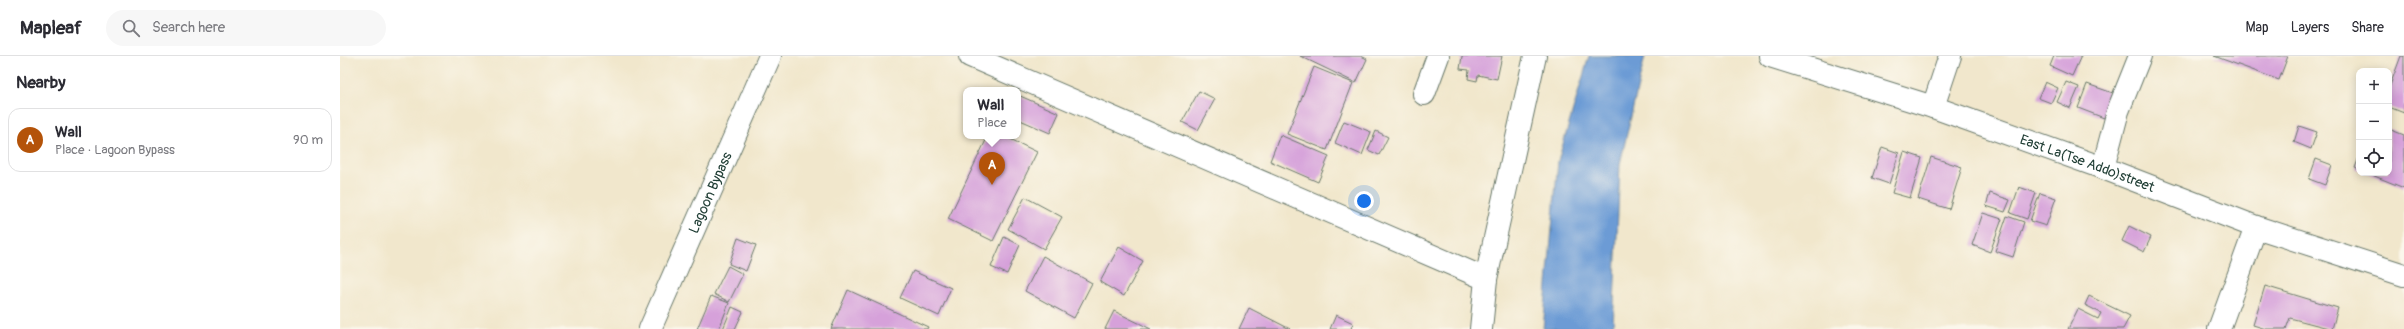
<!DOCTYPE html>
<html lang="en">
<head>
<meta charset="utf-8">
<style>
	body { margin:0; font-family:Pangolin,sans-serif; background:#f7f7f7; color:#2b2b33 }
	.controls { position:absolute; right:12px; top:12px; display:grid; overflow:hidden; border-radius:8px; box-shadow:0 2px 10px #0003 }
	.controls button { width:36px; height:36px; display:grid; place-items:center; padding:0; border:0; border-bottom:1px solid #e1e1e2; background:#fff; color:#2b2b33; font:20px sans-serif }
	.you { position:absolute; left:1024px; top:145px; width:14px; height:14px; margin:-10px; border:3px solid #fff; border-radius:50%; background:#1a73e8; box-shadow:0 0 0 6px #1a73e833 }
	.badge { display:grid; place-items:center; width:26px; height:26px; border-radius:50%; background:#b45309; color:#fff; font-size:13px; font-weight:700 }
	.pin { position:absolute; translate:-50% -33px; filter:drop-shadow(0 1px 2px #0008) }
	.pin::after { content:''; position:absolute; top:21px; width:14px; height:12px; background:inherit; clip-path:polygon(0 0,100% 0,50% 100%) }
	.popup { position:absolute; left:623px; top:31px; width:58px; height:52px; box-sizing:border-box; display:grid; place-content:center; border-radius:8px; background:#fff; filter:drop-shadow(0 1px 3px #0005); font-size:13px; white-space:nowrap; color:#7c7c81 }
	.popup b { font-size:15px; color:#2b2b33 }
	.popup::after { content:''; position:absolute; left:50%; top:100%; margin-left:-8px; border:8px solid transparent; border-top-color:#fff }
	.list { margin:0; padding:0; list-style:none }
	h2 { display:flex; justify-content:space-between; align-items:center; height:52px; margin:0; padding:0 16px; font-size:17px }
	h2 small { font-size:13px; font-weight:400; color:#7c7c81 }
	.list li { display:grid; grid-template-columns:26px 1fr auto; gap:12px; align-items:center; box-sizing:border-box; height:64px; margin:0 8px 8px; padding:0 8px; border:1px solid #e1e1e2; border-radius:12px }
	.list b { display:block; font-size:15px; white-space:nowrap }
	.list p { margin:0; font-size:13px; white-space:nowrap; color:#7c7c81 }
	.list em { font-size:13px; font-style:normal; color:#7c7c81 }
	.icon { flex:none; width:22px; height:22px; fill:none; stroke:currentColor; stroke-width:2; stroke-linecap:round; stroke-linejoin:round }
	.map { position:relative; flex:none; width:2064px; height:273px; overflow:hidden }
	header { display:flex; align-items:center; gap:24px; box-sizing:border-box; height:56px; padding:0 20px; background:#fff; border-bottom:1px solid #e1e1e2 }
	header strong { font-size:19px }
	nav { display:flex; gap:22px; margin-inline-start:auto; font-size:14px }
	.search { width:280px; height:36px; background:#f7f7f7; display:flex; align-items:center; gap:10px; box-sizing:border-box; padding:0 14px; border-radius:22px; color:#7c7c81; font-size:15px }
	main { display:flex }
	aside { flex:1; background:#fff }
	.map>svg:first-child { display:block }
</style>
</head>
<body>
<header>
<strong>Mapleaf</strong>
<div class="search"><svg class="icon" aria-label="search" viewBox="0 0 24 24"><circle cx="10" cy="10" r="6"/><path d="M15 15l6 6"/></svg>Search here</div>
<nav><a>Map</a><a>Layers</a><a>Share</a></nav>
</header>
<main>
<aside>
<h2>Nearby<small></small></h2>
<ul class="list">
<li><span class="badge">A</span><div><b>Wall</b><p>Place · Lagoon Bypass</p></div><em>90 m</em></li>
</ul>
</aside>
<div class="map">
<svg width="2064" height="273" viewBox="0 0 2064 273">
	<rect width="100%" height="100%" fill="#fbf7ec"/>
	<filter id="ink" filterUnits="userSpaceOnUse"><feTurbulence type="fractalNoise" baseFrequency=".025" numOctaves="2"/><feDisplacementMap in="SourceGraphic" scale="8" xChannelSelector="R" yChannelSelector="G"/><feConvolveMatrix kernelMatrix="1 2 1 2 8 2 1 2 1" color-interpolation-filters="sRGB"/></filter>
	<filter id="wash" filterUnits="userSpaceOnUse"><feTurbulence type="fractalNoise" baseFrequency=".012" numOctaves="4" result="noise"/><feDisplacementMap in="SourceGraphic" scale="16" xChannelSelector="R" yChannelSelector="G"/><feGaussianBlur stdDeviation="0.9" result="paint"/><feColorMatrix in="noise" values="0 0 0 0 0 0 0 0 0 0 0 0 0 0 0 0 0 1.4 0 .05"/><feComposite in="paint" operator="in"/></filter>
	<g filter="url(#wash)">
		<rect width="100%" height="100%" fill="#f1e7cc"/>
		<path fill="#6c9bd5" stroke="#466c84" d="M1249 0H1305L1280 108 1273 273H1203L1218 105Z"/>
		<g id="blocks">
			<path fill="#d6a1da" d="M960 0H1021L1027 3 1016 27Z
				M1122 0H1162L1157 23 1138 19 1137 25 1128 23 1129 14 1120 13Z
				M1714 0H1741L1732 20 1710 10Z
				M1874 0H1948L1939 24Z
				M2061 0H2064V57L2049 51V32Z
				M974 11 1013 27 987 94 947 78Z
				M1705 26 1718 32 1711 47 1698 42Z
				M1726 26 1739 31 1730 52 1717 46Z
				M1747 28 1773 37 1764 62 1738 52Z
				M859 35 875 43 858 74 842 66Z
				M678 39 719 57 710 77 678 63Z
				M1004 65 1031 76 1022 99 995 87Z
				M1959 70 1977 76 1971 93 1954 86Z
				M2049 73 2064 79V132L2027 117H2049Z
				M1036 75 1048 81 1039 99 1028 94Z
				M940 79 989 100 978 126 930 105Z
				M648 80H664L697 96 653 185 608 163Z
				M1542 91 1559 97 1549 128 1532 122Z
				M1564 96 1582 102 1570 142 1552 137Z
				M1591 101 1622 111 1609 153 1578 143Z
				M2019 101V114L2015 112Z
				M1976 103 1992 109 1985 129 1969 123Z
				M1679 131 1696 137 1687 163 1670 157Z
				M1650 137 1670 144 1665 156 1646 150Z
				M1700 137 1716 142 1706 170 1690 165Z
				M685 141 722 161 704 193 668 173Z
				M1643 157 1662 163 1650 196 1632 189Z
				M1667 160 1684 166 1673 201 1655 195Z
				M1789 170 1811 181 1804 196 1782 185Z
				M664 181 680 189 667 218 651 211Z
				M398 182 416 189 406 215 389 208Z
				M779 191 803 205 784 240 760 226Z
				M703 200 752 227 734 262 685 235Z
				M388 210 403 218 389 246 374 238Z
				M573 215 611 232 599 260 560 242Z
				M1925 230 1998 252 1992 273 1950 262 1946 273H1926L1913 269Z
				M508 234 588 271 587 273H491Z
				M371 240 389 247 379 273H357Z
				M1749 240 1790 260 1783 273H1728L1738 253 1758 263 1761 257 1745 249Z
				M392 251 403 256 395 273H383Z
				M909 252 950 273H899Z
				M774 255 811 273H765Z
				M996 259 1013 267 1011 273H990Z"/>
		</g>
	</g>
	<g filter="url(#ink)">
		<use href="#blocks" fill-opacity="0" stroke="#687869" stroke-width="1"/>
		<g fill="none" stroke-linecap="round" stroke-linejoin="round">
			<g stroke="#687869" stroke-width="24">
				<g id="minor">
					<path d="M630 0 1146 223"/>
					<path id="s1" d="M1430 0 1593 51 1763 112 1916 171 2064 219"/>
					<path d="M1084 38 1098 0"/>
					<path d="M1593 51 1610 0"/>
					<path d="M1763 112 1778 55 1800 0"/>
					<path id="s2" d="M310 273 430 0"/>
					<path d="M1141 273 1146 223 1195 0"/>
					<path d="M1879 273 1916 171"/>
				</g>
			</g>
			<use href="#minor" stroke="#fff" stroke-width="22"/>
		</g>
	</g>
	<g text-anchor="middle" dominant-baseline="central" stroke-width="3.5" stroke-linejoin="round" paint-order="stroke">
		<g font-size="14" fill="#1f3d34" stroke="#fbf7ec">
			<text stroke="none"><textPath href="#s1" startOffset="335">East La(Tse Addo)street</textPath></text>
			<text stroke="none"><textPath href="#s2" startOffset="149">Lagoon Bypass</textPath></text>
		</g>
	</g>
</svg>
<div class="controls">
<button>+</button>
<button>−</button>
<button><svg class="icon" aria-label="locate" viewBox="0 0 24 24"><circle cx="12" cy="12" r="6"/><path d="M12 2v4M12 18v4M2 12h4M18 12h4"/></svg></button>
</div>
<div class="you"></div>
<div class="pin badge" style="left:652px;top:129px">A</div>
<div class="popup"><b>Wall</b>Place</div>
</div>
</main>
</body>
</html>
